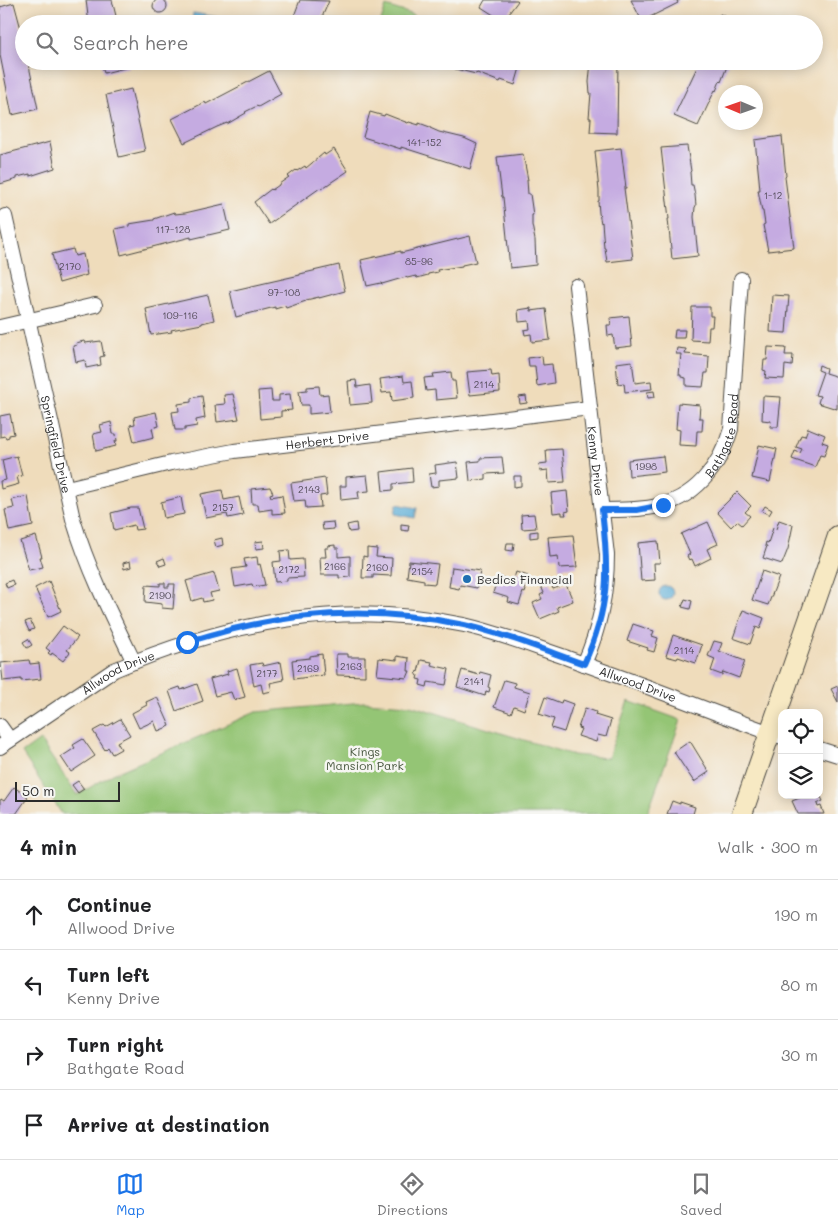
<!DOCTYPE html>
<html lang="en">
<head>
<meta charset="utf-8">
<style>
	body { margin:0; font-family:Mali,sans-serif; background:#f6f6f6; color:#202124 }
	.controls { position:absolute; right:15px; bottom:15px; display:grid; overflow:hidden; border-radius:10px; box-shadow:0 2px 12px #0003 }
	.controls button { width:45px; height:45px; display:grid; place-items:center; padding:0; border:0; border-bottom:1px solid #e0e0e0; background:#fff; color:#202124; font:25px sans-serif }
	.compass { position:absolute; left:718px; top:85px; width:45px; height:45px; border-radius:50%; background:#fff; box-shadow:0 2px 12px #0003; rotate:272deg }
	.scale { position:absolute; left:15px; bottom:12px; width:105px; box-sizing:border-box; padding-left:5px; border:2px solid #2b2b2b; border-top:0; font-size:14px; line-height:18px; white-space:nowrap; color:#2b2b2b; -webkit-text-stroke:4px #f6f6f2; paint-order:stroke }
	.stop { position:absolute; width:15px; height:15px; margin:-11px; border:4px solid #1a73e8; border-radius:50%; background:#fff }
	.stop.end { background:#1a73e8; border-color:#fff; box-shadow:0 1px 5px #0008 }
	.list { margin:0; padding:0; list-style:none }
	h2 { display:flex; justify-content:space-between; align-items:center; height:65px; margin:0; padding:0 20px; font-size:21px }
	h2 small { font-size:16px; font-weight:400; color:#757577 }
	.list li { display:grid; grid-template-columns:32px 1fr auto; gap:15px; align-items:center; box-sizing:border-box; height:70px; padding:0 20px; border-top:1px solid #e0e0e0 }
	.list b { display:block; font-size:19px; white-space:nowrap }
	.list p { margin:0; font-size:16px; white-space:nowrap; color:#757577 }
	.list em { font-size:16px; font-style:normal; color:#757577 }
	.icon { flex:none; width:28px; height:28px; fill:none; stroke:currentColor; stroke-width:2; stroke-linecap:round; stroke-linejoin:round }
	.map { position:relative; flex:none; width:838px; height:814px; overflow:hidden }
	.search { position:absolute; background:#fff; box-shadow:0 2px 12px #0003; left:15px; right:15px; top:15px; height:55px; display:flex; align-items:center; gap:12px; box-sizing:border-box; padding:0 18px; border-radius:28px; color:#757577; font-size:19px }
	.sheet { height:345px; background:#fff }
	nav { display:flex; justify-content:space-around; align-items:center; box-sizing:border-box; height:70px; border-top:1px solid #e0e0e0; background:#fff; font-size:14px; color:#757577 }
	nav a { display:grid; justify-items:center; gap:2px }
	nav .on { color:#1a73e8 }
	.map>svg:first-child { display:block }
</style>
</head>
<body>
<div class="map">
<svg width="838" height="814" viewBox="0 0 838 814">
	<rect width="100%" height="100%" fill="#f6f6f2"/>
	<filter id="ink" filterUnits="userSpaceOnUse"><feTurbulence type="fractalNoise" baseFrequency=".02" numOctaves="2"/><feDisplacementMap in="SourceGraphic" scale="10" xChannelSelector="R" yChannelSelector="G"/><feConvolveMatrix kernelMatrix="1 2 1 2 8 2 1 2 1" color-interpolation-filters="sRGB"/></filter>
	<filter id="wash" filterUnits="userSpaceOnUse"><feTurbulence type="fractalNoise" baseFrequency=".0096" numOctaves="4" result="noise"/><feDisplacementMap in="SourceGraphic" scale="20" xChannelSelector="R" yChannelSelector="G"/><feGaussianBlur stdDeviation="1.12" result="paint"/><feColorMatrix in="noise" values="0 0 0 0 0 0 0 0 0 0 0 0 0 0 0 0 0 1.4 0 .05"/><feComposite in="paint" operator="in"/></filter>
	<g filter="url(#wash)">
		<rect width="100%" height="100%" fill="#efdcbb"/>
		<path fill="#94c575" stroke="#607850" d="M386 6 414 15 411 24H380Z
			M628 701 681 720 647 814H62L22 753 40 740 77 795 113 774 256 712 364 702 410 705 573 755 608 758Z"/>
		<path fill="#5cadd7" stroke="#446c81" d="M193 13 217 17 224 24H192Z
			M397 504 417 508 415 518 395 514Z
			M659 593a7 7 0 1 1 14 0a7 7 0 1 1-14 0Z"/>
		<g id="blocks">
			<path fill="#c5abe1" d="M153 6a7 7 0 1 1 14 0a7 7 0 1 1-14 0Z
				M86 0H112L118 24H89Z
				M300 0 329 1 319 24H291Z
				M485 0H517L518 1 503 21 481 7Z
				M631 0H680L677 1 678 3 642 21Z
				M14 3 24 40V61H28L38 109 12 115 0 55V7Z
				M720 14 742 24H716Z
				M594 21 621 22V24H594Z
				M101 61H128L129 67 104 73Z
				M440 61H522L515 85 501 80 500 82 477 73 476 74 455 69 456 68Z
				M591 61H618L617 133 590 132 591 118H589L591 93H590L589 82Z
				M700 61H729L721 82 720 81 716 91 715 90 698 126 674 116Z
				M269 71 281 94 258 107 257 106 245 112 246 113 227 124V123L217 127 184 143 172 119 205 102 206 104Z
				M131 89 145 151 119 157 106 95Z
				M370 112 384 116 385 114 408 123 409 122 419 125V123L430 127V128L439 132 464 138 477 144 470 169 401 147V149L363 137Z
				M782 136 786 176 785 177 794 248 768 251 763 225 765 224 763 211H762L758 190H760L759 179 755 140Z
				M50 142 55 168 30 176V174L17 177V179L0 184V155Z
				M687 146 691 171 690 172 691 185H693L695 195 696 206 695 207 694 217 698 256 672 259 668 219H669L661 148Z
				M621 148 626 188H624L633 259 607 262 605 248H604L602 222 601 223 599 213 598 201H599V191L595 151Z
				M334 149 348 171 321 189 320 188 269 224 254 202 271 189 272 190 279 185V184L289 177 288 176 296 170 297 171 305 166 306 168 324 153 325 155Z
				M523 154 528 180H527L528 194H530L533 215H532V225L535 240 536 265 510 268 503 197H502L497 157Z
				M224 204 230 230 191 239V237L121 255 115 229 129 226V224L154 220V219L174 212 175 214 185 213Z
				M470 236 476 262 462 265V266L437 270 438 272 428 274V275L417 278 416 276 407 278 406 277 382 284 381 283 367 286 361 260 401 251V253Z
				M73 249 75 256 83 254 87 275 59 283 52 254Z
				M339 265 345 291 319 298V297L306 300V301L286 308 285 306 275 309V307L236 317 230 291 300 275V274Z
				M208 295 214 320 202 323V324L171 330 172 332 151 335 146 309Z
				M772 295 789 296 786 333 770 332Z
				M692 307H710V316H713L712 327H709L708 341 691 340Z
				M531 308V311L546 309 550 340 532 342 531 334 525 335 524 330 530 329 529 321 519 322 518 310Z
				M629 316 632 346 615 348 613 335 608 336 607 325H611L610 318Z
				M675 330H685L684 338H674Z
				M84 341 85 343 101 341 104 356 100 357 101 365 86 368 85 360 76 362 73 346 77 345 76 343Z
				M768 347 786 348 785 355H793L792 366 785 365 784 379 765 378 766 371 763 370 764 360H767Z
				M677 348 686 349 685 354 709 356 708 373H705L703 387 686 386V378L681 377V375H679L681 354H676Z
				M542 356 543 365 552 364 554 383 537 386 535 366H529L528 358Z
				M632 361 635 383 651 381 652 389 625 392 624 383 618 384 616 363Z
				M819 365 826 368 825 373 838 377 837 409 818 403 820 396 815 395 823 372 818 370Z
				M491 370 492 376 499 375 500 392 470 395 467 372Z
				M451 372 452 381H455L457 398 436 400 435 390 426 391 424 378 434 377 433 374Z
				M403 376 404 382 412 381 414 398 392 401 391 392 382 393 380 379Z
				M356 380 357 387 370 385 372 403 350 405 348 381Z
				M319 386 320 395 328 394 330 412 309 414V405H301L299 391 307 390V387Z
				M271 390 272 401H279V395L290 394 292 410 281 411V417L260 419 258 391Z
				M654 391 655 397 648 398 647 392Z
				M233 394 239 419 217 422 215 405 225 404 224 395Z
				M202 396 205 418 196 420 197 426 185 428V430H175L172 412 179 411 178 404 191 402V398Z
				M526 396 527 403 520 404 519 397Z
				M763 396 781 397 778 427H770L771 421 762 420Z
				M678 403 700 405 699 418H703L702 431H697L696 446 679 445 680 430 676 429Z
				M156 412 159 426 152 428 154 437 134 442 130 425 135 424 134 417Z
				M10 414 14 434 9 435V437L6 438 5 436 0 437V416Z
				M111 422 113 434H116L117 441H115L116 446 96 451 93 434 102 432 100 425Z
				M808 428 825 435 822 442 828 444 824 456 820 455 815 467 792 459 795 451 800 453 802 449 796 447 801 435 805 436Z
				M759 445 777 449 770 482 752 478Z
				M562 449 565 482 549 483 548 470 540 471 539 464 547 463 546 450Z
				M17 456 22 476 17 477 19 484 1 489 0 481 6 480 2 460Z
				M663 456 665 472 629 476 628 460Z
				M502 457 504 473 486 474V479L470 481 468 462 480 461V458Z
				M457 462 459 478 439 480V486L431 487 429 474 436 473 435 465Z
				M412 468 413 482 393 484V490L383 491 381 472Z
				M367 475 369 491 358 492 359 498 341 500 340 486H346V477Z
				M514 476H521V486L514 487Z
				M325 478 327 495 320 496 321 507 306 508 305 500 294 501 291 483Z
				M270 487 273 493 270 494 271 497 282 495 285 513 272 514V509L259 511 258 504H252L251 489Z
				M222 490 224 500 239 497 243 515 228 518 227 514 206 518 201 494Z
				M567 491 569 511 565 512 566 515H562V512L553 513 551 493Z
				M737 492 751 506 745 512 750 516 742 525 737 521 731 527 717 512Z
				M28 496 33 526 9 531 5 510 14 508 12 500Z
				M181 497 184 514 164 518 161 502Z
				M765 506 772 510 769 515 762 511Z
				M131 508H138L143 529 135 530 134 525 114 530 111 513Z
				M534 514 536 528 522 529 521 515Z
				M779 520 793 525 788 549 782 564 763 558 767 546H765L766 542 768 543 773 528 776 529Z
				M333 522 334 529 323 530 322 523Z
				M708 522 718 544 707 549 711 558 695 566 692 559 689 560 687 556 690 554 681 534Z
				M356 523 357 531 349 532 347 525Z
				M401 524 409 525 408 531 401 530Z
				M538 531V537L530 538V532Z
				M573 535 577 567 559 568 558 556 550 557 548 537Z
				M36 536 42 557H40L43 567 29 570 20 541Z
				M222 538 223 545 216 547 214 540Z
				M263 541 264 548 256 549 255 542Z
				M658 541 660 563H654L655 580 641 581 638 543Z
				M507 543H514L513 551 506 550Z
				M335 545V548H338V557L350 556V577L339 578V575H321L320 557H326L325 548H328V546Z
				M367 548 377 549 376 557 392 558 391 576 373 575V578H362L363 556 367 557Z
				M289 550 290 560 303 559 304 577 287 578V581L275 582 273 562 281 561 280 551Z
				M257 557 258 565 260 564 265 585 253 587 252 584 235 587 232 569 246 567 244 559Z
				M164 558 166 564 160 566 157 561Z
				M130 561 131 567 124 569 123 563Z
				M409 561 438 564 435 584 424 583V580L407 577Z
				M452 567 480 571 477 588 460 585 459 589 449 587Z
				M762 571 779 577 768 605 752 600Z
				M516 572 528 576 524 589 526 590 525 593 523 592 519 605 508 602 509 598 493 593 498 576 513 581Z
				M214 573 219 591 210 593 212 600 203 602 202 598 192 601 186 581Z
				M12 580 14 585 7 588 5 583Z
				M49 581 61 611 48 617 35 588Z
				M550 582 553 589 566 584 573 601 557 607 559 611 540 619 533 603 542 599 540 595 544 593 541 586Z
				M160 583H165V587H169V584H175L173 609 162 608V604L145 602 146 585 160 586Z
				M685 599 692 601 690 609 682 607Z
				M743 610 764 618 760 629 756 627 750 644 733 638Z
				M30 620 34 629 29 631 25 622Z
				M633 624 654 631 652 636 658 638 654 652 647 650 648 648 627 641Z
				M63 626 78 637 67 650 70 652 63 661 52 653 51 655 48 653 50 651 46 648Z
				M673 635 702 645 696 663 678 657 677 659 666 656Z
				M28 639 32 645 27 648 23 642Z
				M714 641 722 643 719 651 745 661 739 678 723 672 722 675 711 671 715 659 708 656Z
				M322 654 324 675 294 679 292 660 310 658V656Z
				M336 654H348V657H365V676L337 675Z
				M397 656 409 658 408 671H410L407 678 377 675 379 658 397 660Z
				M29 660 30 664 39 663 41 679 21 681V679L3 681 1 663Z
				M421 660 432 662 431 665 449 669 446 685 428 682 427 687 420 685 421 680 417 679 418 675H416L417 671 418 672Z
				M281 662 284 680 270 683 272 691 263 693 261 684 254 686 250 665 262 663 263 666Z
				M237 668 245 697 234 700 231 692 215 696 210 679 228 674 227 671Z
				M462 670 479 675 480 672 491 675 488 687 490 688 489 692 486 691 485 696 457 687Z
				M504 680 515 683 514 687 530 692 524 710 514 706 511 713 494 707Z
				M197 684 203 701 176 711 169 691 180 687 181 690Z
				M838 686V702L831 689Z
				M157 697 170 726 158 731 154 721 139 728 132 713 147 705 146 702Z
				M545 697 561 703 562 700 573 704 564 732 551 728 554 719 539 714Z
				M585 708 596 712 595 715 611 720 606 737 598 735 596 742 578 736 581 729 578 728Z
				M120 719 130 735 117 742 121 749 112 754 108 747 105 750 93 731 104 725 106 727Z
				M83 739 95 756 71 772 61 757 75 748 73 745Z
				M690 741 709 772 694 782 674 752Z
				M78 781 84 789 78 793 72 785Z
				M14 787 28 797 16 814H0V801L1 799 4 801Z
				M807 795H820L823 801 817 804 818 807 821 806 824 814H798L792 801Z
				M672 801 680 804V802L695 807 693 814H667Z"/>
		</g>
	</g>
	<g filter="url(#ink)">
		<use href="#blocks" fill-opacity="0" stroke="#484641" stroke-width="1"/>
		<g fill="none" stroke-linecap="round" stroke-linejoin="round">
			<g stroke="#484641" stroke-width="16">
				<g id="street">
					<path id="s1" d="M5 216 73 519C88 569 111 615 134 662"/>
					<path id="s2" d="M576 286 607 555C607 594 600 628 584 664"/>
					<path d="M0 327 95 305"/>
					<path id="s3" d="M67 488 171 463 234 451 590 408"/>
					<path id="s4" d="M602 510C619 510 636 510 653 507 694 500 720 467 731 429L741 279"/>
					<path d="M0 726 10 740"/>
					<path id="s5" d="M0 747 114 670C227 622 343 599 464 625 499 633 532 646 565 657 597 669 630 680 661 692 701 707 741 723 782 737"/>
					<path d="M819 749 838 755"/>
				</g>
			</g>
			<g stroke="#484641" stroke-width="22">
				<path id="secondary" d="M742 814 838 536"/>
			</g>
			<use href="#street" stroke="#fff" stroke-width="14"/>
			<use href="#secondary" stroke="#f7e9c3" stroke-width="20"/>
		</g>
	</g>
	<g fill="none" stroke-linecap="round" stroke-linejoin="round" filter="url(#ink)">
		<path stroke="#1a73e8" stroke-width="6" d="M187 642C204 637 221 632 238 628 312 610 390 609 464 625 505 634 544 650 584 664 610 607 609 571 602 510H637L663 505"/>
	</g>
	<circle fill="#1f6fb2" stroke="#f6f6f2" stroke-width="2" cx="467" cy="579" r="5"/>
	<g text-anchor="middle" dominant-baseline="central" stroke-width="5" stroke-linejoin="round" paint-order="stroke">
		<g font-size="10" fill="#524b58">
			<text x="424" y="142">141-152</text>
			<text x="773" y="195">1-12</text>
			<text x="173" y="229">117-128</text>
			<text x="419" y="261">85-96</text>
			<text x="70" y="266">2170</text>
			<text x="284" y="292">97-108</text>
			<text x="180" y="315">109-116</text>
			<text x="484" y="384">2114</text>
			<text x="646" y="466">1998</text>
			<text x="309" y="489">2143</text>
			<text x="223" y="507">2157</text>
			<text x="335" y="566">2166</text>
			<text x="377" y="567">2160</text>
			<text x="289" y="569">2172</text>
			<text x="422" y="571">2154</text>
			<text x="160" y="595">2190</text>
			<text x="684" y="650">2114</text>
			<text x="351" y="666">2163</text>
			<text x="308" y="668">2169</text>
			<text x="267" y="673">2177</text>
			<text x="474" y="681">2141</text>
		</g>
		<g font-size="12" fill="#2b2b2b" stroke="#f6f6f2">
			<text stroke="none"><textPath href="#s4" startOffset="159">Bathgate Road</textPath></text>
			<text stroke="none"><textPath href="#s3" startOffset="265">Herbert Drive</textPath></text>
			<text stroke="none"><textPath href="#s1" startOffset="234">Springfield Drive</textPath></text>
			<text stroke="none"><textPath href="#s2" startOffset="176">Kenny Drive</textPath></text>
			<text stroke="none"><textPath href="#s5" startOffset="140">Allwood Drive</textPath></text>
			<text stroke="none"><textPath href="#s5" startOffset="680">Allwood Drive</textPath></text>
		</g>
		<g font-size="12" fill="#2b2b2b" stroke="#f6f6f2" text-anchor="start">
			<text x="477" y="579">Bedics Financial</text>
		</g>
		<g font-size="12" fill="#4a5941" stroke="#f6f6f2">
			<text x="365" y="751">Kings<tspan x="365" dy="14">Mansion Park</tspan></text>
		</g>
	</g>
</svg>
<div class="controls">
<button><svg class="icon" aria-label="locate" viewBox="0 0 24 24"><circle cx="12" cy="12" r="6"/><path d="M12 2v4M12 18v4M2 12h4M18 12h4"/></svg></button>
<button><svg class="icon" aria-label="layers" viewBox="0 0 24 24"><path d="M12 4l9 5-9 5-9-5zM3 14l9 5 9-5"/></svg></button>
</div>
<svg class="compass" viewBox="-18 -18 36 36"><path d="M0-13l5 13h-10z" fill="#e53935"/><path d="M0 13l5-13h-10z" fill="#757577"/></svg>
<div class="scale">50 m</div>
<div class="stop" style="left:187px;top:642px"></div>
<div class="stop end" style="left:663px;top:505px"></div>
<div class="search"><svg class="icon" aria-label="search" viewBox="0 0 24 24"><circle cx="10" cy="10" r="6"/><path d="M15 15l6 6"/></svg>Search here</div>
</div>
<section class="sheet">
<h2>4 min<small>Walk · 300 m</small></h2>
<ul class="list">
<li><svg class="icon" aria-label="ahead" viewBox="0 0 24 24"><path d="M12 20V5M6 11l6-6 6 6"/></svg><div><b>Continue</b><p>Allwood Drive</p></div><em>190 m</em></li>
<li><svg class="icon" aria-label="left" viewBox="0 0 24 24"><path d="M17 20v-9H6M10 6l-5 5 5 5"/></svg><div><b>Turn left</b><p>Kenny Drive</p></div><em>80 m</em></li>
<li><svg class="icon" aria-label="right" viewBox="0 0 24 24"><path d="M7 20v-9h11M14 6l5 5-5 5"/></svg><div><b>Turn right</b><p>Bathgate Road</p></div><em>30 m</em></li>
<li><svg class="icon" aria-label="arrive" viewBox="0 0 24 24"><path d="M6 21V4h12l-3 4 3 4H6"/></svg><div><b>Arrive at destination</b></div></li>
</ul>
</section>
<nav>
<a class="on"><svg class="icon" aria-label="map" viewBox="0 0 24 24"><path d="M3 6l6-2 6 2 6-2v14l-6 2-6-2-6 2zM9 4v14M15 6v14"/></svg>Map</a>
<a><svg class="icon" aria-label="directions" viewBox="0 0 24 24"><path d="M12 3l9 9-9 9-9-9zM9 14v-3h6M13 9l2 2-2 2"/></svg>Directions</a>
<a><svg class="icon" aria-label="saved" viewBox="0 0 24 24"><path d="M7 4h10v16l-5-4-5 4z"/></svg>Saved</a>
</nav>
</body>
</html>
